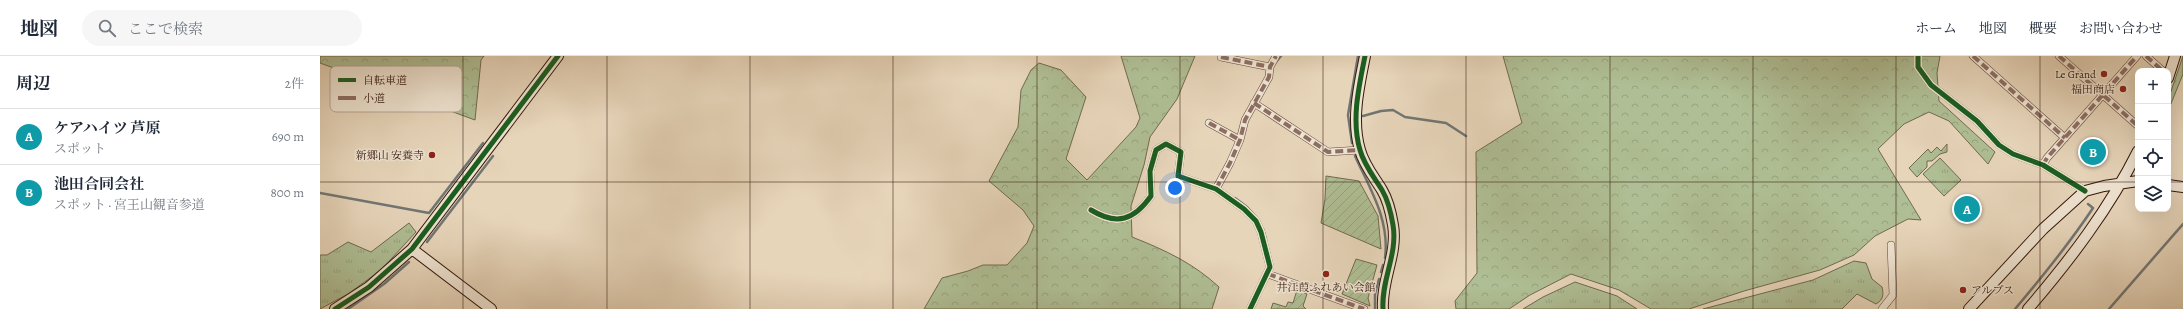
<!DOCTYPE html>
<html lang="ja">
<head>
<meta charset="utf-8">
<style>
	body { margin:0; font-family:Alegreya,"Noto Serif JP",serif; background:#f6f6f7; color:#1f2937 }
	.controls { position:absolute; right:12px; top:12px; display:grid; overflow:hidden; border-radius:8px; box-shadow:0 4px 16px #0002 }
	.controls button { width:36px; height:36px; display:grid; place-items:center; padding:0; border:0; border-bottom:1px solid #e0e1e3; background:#fff; color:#1f2937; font:20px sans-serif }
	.you { position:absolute; left:855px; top:132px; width:14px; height:14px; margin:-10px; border:3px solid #fff; border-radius:50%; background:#1a73e8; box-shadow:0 0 0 6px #1a73e833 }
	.badge { display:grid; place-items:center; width:26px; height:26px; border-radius:50%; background:#db2777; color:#fff; font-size:13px; font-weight:700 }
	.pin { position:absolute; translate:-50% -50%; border:2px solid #fff; box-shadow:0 1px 4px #0006 }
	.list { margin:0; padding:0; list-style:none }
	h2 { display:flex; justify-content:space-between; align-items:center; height:52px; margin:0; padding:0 16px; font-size:17px }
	h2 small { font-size:13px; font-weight:400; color:#747a83 }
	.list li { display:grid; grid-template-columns:26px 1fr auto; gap:12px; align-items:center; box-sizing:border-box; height:56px; padding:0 16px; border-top:1px solid #e0e1e3 }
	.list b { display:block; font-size:15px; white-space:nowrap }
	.list p { margin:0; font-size:13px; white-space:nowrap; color:#747a83 }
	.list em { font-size:13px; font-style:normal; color:#747a83 }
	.icon { flex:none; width:22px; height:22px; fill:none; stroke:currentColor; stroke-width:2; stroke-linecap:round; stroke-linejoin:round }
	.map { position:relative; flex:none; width:1863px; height:253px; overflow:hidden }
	header { display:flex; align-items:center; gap:24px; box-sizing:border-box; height:56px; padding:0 20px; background:#fff; border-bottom:1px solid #e0e1e3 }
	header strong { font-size:19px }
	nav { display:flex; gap:22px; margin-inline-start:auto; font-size:14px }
	.search { width:280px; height:36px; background:#f6f6f7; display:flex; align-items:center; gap:10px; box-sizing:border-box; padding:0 14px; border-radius:22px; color:#747a83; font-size:15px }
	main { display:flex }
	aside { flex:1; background:#fff }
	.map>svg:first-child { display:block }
</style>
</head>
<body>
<header>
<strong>地図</strong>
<div class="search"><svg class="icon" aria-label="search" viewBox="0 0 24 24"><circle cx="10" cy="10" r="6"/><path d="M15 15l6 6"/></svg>ここで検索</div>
<nav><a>ホーム</a><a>地図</a><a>概要</a><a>お問い合わせ</a></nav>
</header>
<main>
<aside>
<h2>周辺<small>2件</small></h2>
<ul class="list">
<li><span class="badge" style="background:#0f9aa8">A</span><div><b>ケアハイツ 芦原</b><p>スポット</p></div><em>690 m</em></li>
<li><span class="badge" style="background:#0f9aa8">B</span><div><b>池田合同会社</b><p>スポット · 宮王山観音参道</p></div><em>800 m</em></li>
</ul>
</aside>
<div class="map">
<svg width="1863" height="253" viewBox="0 0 1863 253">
	<defs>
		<pattern id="grass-tufts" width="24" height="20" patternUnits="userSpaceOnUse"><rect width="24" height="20" fill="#afbe94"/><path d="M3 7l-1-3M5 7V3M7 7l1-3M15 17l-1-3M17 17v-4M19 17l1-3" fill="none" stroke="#97a37e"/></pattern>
		<pattern id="forest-crowns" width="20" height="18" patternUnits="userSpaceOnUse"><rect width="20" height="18" fill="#afbe94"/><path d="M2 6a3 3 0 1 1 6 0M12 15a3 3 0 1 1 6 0" fill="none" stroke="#97a37e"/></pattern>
		<pattern id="garden-furrows" width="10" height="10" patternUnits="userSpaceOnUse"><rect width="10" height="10" fill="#afbe94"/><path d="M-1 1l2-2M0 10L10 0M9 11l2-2" fill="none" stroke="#97a37e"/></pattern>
	</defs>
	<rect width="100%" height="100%" fill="#e7d5ba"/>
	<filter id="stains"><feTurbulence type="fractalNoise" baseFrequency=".005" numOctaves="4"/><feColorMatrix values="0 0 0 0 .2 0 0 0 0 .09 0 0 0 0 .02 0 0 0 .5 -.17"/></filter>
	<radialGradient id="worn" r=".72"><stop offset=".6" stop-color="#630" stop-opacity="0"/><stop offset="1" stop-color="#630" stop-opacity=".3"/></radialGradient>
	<path fill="url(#grass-tufts)" stroke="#716a50" d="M1863 0V18L1848 55V44Z
		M1627 88V96L1620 98 1612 105H1607V111L1597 121 1589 112 1608 93 1611 97 1617 91 1621 95Z
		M1620 102 1641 124 1624 140 1603 118Z
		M89 167 96 176 61 214 28 238 0 253V199H7L28 186 51 196Z
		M1534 205 1546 207 1552 223 1562 231C1564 239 1563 244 1556 248L1537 238 1522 253H1383L1493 224Z
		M1255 226 1297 240 1317 253H1203L1223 241Z"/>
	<path fill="url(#forest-crowns)" stroke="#716a50" d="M0 0H164L161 4 155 64 0 7Z
		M801 0H875L857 43 830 81 824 109 811 150 812 181C845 194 873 207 899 231L892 253H604L622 222 648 215 663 209H687L707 187 714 170 703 154 669 125 698 71 701 34 711 14 719 7 741 14 766 41 746 103 767 124 816 71 820 62Z
		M1183 0H1620L1617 17 1619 45 1675 96 1668 108 1629 65 1609 56 1584 68 1558 93 1601 164 1588 163 1555 180 1534 199 1500 214 1424 235 1369 253H1331L1299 234 1251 218 1210 239 1189 253H1136L1135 245 1157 217 1156 96 1202 67Z"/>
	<path fill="url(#garden-furrows)" stroke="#716a50" d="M1006 120 1039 125 1058 160 1061 193 1001 167 1005 143Z
		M1036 203 1057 209 1048 242 1050 250 1022 238Z
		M977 234 987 238 983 250 986 253H951L953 247 966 251 968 246 973 247Z"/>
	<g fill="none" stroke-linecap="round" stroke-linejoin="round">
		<path stroke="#717674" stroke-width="2.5" d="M955 7 961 0
			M1043 60 1061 55 1073 54 1085 61 1126 67 1146 80
			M1032 87 1028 59 1038 0
			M1035 100C1050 133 1070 164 1065 202
			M0 137 109 157 163 87
			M915 142 927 151 936 161
			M943 173 946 183
			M107 186 173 100
			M1061 216 1063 209
			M28 253 64 228 89 206
			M1055 253V238L1059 223
			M1695 253C1723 220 1749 188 1773 152L1768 148
			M1789 253 1863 168"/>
		<g stroke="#604638" stroke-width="8">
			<path id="street" d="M1598 0V11L1611 29 1657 65 1679 89 1693 98 1723 109 1765 135
				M1653 0 1745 82
				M1739 0 1818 70
				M1826 0 1843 15
				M901 1 950 11
				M934 47 1008 96 1040 94
				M889 67 920 84
				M1723 109 1727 102 1817 0
				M896 133 910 107 920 84 925 64 944 30 949 21 950 11 956 0
				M771 154C797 170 814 164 831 140L830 115 836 94 846 88 861 96 858 120 896 133 924 153 936 165 941 176 950 211 930 253
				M948 218 1044 253
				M1562 253 1573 239 1571 189"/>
		</g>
		<g stroke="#33170c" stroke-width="12">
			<path id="secondary" d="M1045 0C1039 30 1031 64 1040 94 1044 109 1054 121 1062 134 1068 144 1071 157 1073 169 1078 198 1061 224 1063 253
				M1848 22 1855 0
				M1848 129 1863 131
				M92 193 171 253
				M15 253 49 231 92 193 238 0
				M1649 253 1723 173 1765 135 1784 130 1818 125
				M1708 253C1750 204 1789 153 1818 95"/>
		</g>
		<use href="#street" stroke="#efe4d2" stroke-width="7"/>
		<use href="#secondary" stroke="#efe4d2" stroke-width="10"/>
		<path stroke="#8d6e63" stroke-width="4" stroke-dasharray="8 4" stroke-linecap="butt" d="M1653 0 1745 82
			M1739 0 1818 70
			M1826 0 1843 15
			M901 1 950 11
			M1848 19 1849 20
			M934 47 1008 96 1040 94
			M889 67 920 84
			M1723 109 1727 102 1817 0
			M896 133 910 107 920 84 925 64 944 30 949 21 950 11 956 0
			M948 218 1044 253"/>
		<g stroke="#efe4d2" stroke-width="8">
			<path id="cycleway" d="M1045 0C1039 30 1031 64 1040 94 1044 109 1054 121 1062 134 1068 144 1071 157 1073 169 1078 198 1061 224 1063 253
				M1598 0V11L1611 29 1657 65 1679 89 1693 98 1723 109 1765 135
				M771 154C797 170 814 164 831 140L830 115 836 94 846 88 861 96 858 120 896 133 924 153 936 165 941 176 950 211 930 253
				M15 253 49 231 92 193 238 0"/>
		</g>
		<use href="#cycleway" stroke="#1b5e20" stroke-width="5"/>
	</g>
	<path fill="none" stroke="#33170c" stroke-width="1" stroke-opacity="0.55" d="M143 0V253M287 0V253M430 0V253M573 0V253M717 0V253M860 0V253M1003 0V253M1146 0V253M1290 0V253M1433 0V253M1576 0V253M1720 0V253M0 126H1818M1848 126H1863"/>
	<g fill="#8f2418" stroke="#efe4d2" stroke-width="1.5">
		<circle cx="1784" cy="18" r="4"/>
		<circle cx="1803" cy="33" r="4"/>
		<circle cx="112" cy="99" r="4"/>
		<circle cx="1006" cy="218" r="4"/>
		<circle cx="1643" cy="234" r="4"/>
	</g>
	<g text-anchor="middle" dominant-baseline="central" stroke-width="3" stroke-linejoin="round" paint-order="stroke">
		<g font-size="11" fill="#33170c" stroke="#efe4d2" text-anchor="end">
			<text x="1776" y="18">Le Grand</text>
			<text x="1795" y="33">福田商店</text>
			<text x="104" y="99">新郷山 安養寺</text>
			<text x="1006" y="231" text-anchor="middle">井江葭ふれあい会館</text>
			<text x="1651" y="234" text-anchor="start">アルプス</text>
		</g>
	</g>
	<rect x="10" y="10" width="132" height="46" rx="6" fill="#efe4d2" stroke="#b7a697" stroke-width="1"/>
	<rect x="18" y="22" width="18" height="4" fill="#1b5e20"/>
	<rect x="18" y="40" width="18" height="4" fill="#8d6e63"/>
	<g font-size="11" fill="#33170c">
		<text x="43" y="28">自転車道</text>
		<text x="43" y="46">小道</text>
	</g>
	<rect width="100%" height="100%" filter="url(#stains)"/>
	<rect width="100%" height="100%" fill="url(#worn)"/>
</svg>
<div class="controls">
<button>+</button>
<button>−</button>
<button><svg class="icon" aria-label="locate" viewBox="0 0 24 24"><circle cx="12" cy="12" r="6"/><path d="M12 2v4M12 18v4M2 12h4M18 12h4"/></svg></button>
<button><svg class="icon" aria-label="layers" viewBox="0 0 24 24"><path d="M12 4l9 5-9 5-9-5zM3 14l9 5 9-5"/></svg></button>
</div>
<div class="you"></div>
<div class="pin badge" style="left:1647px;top:153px;background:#0f9aa8">A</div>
<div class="pin badge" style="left:1773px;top:96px;background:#0f9aa8">B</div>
</div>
</main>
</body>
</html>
